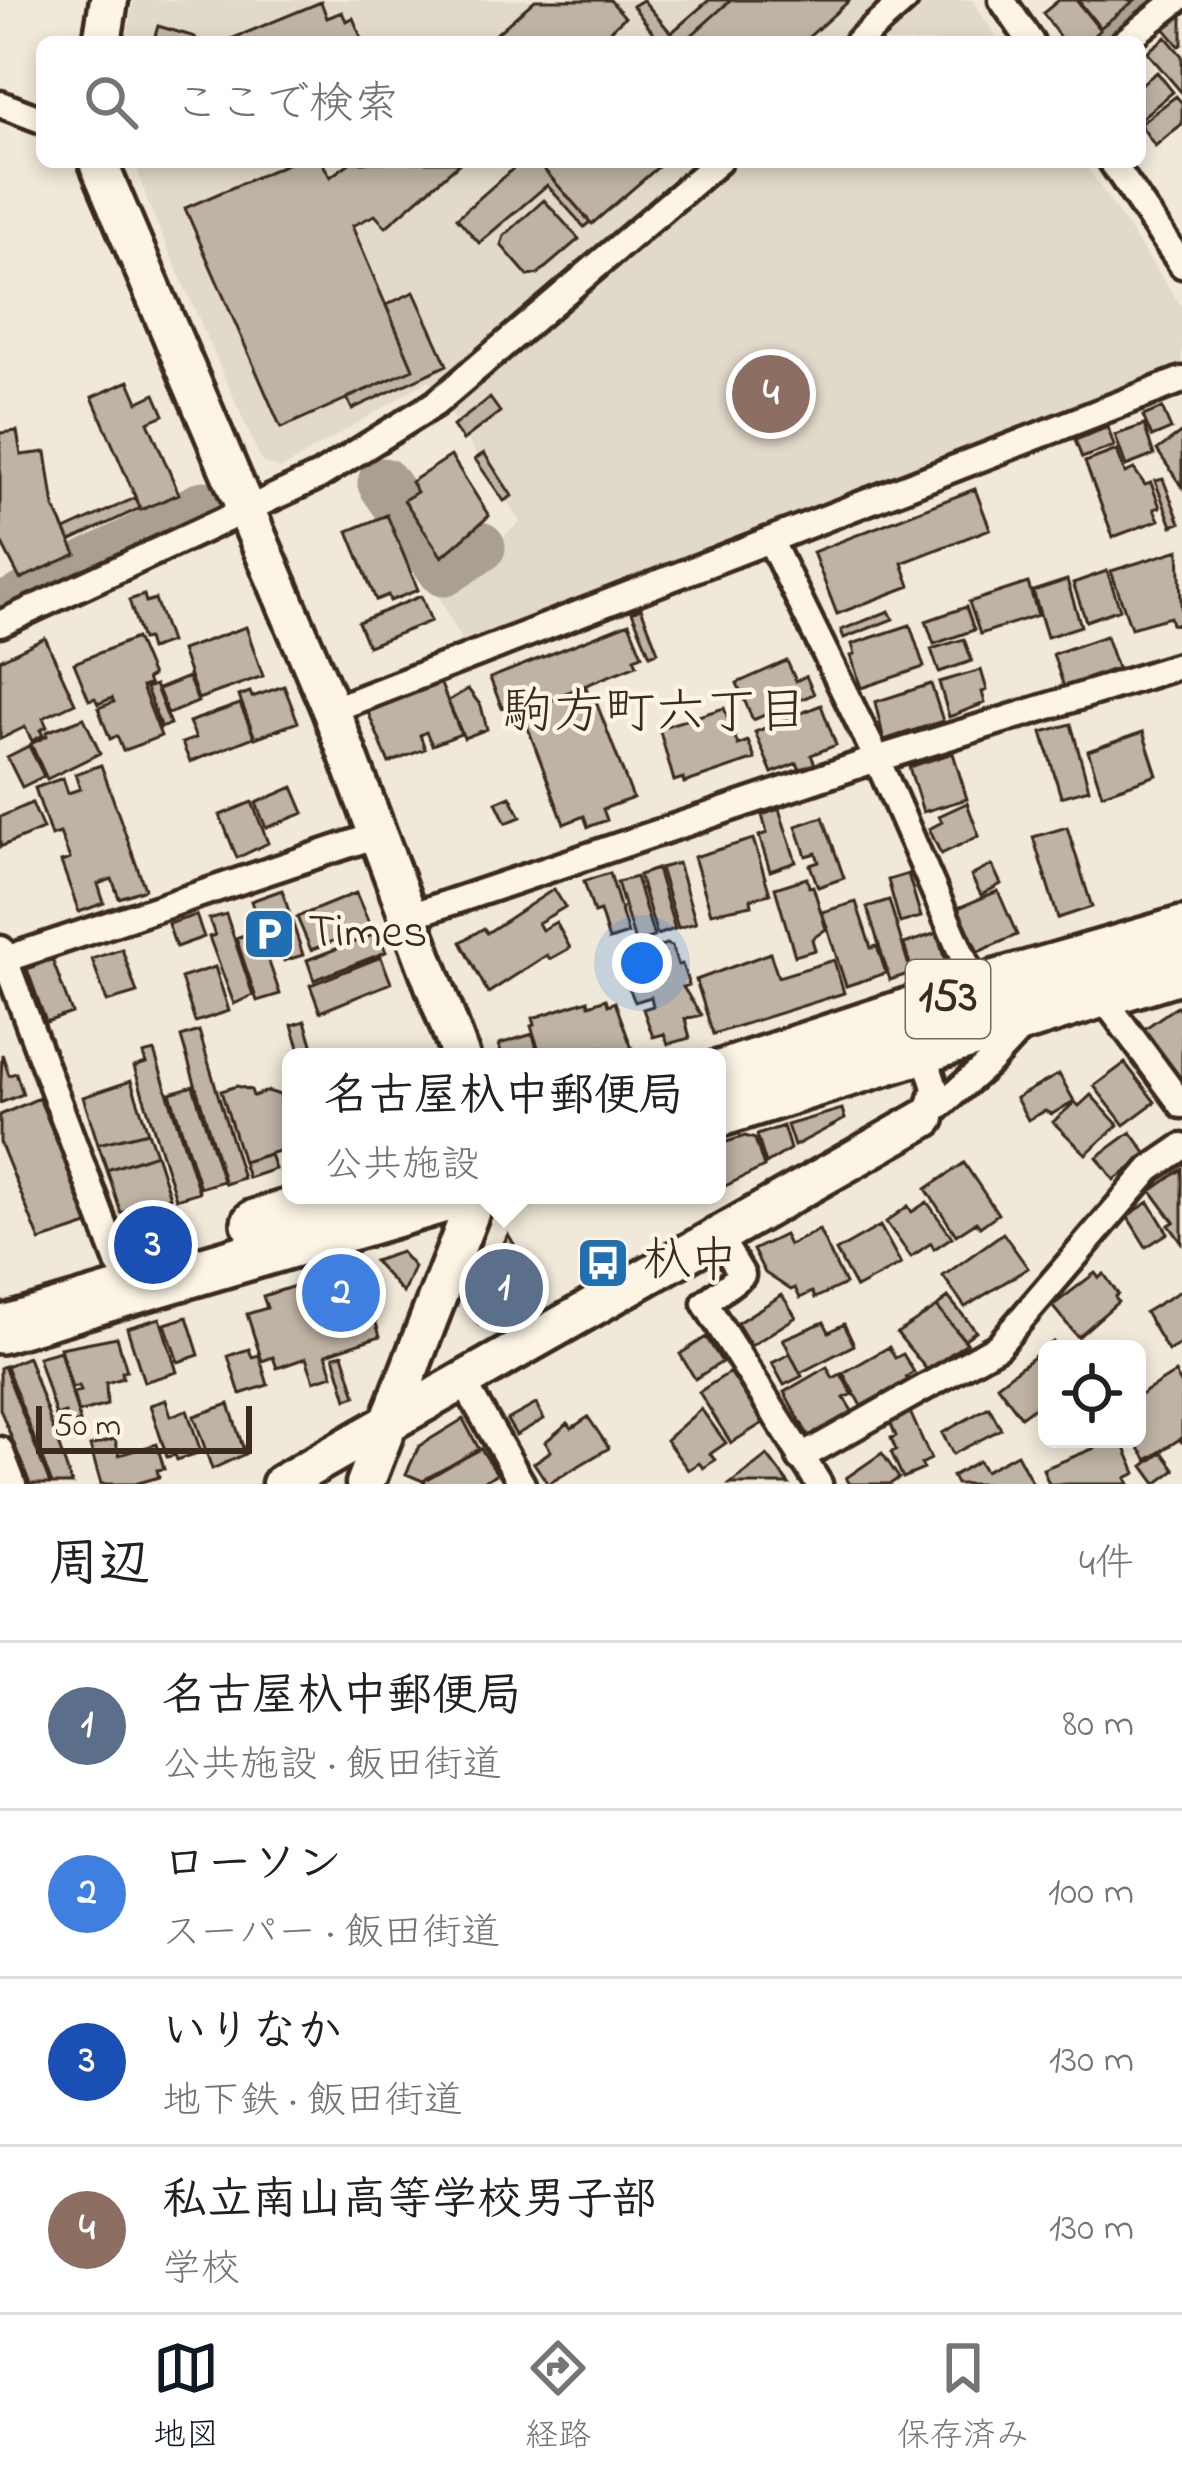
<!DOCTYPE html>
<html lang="ja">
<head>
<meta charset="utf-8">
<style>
	body { margin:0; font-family:"Indie Flower","Klee One",sans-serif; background:#f2f2f2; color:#202124 }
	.controls { position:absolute; right:36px; bottom:36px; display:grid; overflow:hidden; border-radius:18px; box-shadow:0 6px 18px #0003 }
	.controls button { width:108px; height:108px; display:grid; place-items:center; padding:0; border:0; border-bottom:3px solid #e0e0e0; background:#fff; color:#202124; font:60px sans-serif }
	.scale { position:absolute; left:36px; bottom:30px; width:216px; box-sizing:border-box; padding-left:12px; border:6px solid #3b2a1e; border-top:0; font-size:33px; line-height:42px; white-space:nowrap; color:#3b2a1e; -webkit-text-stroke:9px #fcf5e5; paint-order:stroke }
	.you { position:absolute; left:642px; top:963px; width:42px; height:42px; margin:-30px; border:9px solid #fff; border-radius:50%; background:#1a73e8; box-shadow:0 0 0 18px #1a73e833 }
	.badge { display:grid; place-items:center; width:78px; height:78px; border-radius:50%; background:#111827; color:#fff; font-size:39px; font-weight:700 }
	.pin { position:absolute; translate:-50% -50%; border:6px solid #fff; box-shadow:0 3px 12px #0006 }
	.popup { position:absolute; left:282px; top:1048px; width:444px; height:156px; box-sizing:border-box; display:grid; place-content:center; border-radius:18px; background:#fff; filter:drop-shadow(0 3px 9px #0005); font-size:39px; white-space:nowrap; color:#757577 }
	.popup b { font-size:45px; color:#202124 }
	.popup::after { content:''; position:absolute; left:50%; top:100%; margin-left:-24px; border:24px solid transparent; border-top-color:#fff }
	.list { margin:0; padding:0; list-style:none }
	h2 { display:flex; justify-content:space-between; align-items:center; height:156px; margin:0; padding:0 48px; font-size:51px }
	h2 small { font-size:39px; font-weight:400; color:#757577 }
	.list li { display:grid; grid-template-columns:78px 1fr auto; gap:36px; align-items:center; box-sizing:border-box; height:168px; padding:0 48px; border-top:3px solid #e0e0e0 }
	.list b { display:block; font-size:45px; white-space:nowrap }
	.list p { margin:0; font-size:39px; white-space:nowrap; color:#757577 }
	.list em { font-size:39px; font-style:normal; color:#757577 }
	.icon { flex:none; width:66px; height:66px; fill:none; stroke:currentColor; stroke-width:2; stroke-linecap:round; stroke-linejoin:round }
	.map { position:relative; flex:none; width:1182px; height:1484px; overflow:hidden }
	.search { position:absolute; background:#fff; box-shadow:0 6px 18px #0003; left:36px; right:36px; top:36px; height:132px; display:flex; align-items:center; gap:30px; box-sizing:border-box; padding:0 42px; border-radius:18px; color:#757577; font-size:45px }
	.sheet { height:828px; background:#fff }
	nav { display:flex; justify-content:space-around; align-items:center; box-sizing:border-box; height:168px; border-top:3px solid #e0e0e0; background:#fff; font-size:33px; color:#757577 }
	nav a { display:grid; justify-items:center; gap:6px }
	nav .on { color:#111827 }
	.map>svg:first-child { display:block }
</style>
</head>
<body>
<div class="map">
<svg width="1182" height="1484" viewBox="0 0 1182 1484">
	<rect width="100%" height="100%" fill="#f0e9d9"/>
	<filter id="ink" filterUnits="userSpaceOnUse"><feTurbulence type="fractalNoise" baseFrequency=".00833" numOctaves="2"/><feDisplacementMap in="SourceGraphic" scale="24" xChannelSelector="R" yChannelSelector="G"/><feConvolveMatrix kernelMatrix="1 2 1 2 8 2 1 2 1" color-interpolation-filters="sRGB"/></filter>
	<g filter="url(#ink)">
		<path fill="#e1d9c9" d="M134 0H972L1000 42H126Z
			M135 162H1083L1182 307V364L463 644 437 593 520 522 429 380 281 469 262 462 149 206Z"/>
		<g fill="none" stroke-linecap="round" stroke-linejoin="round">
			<path stroke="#aaa091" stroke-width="51" d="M1098 42 1150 0
				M383 483 444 571 480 547
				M0 610 204 506"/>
		</g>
		<path fill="#beb3a4" stroke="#3b2a1e" stroke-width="3" d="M535 0H610L625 17 597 42H487Z
			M643 0 671 33 709 0H731L684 42H660L633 6Z
			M731 0H850L803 42H684Z
			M1059 0H1076L1100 30 1086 42H1063L1043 13Z
			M1078 0H1135L1100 28Z
			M321 2 327 18 342 12 346 21 353 18 363 42H224Z
			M1182 10V44L1179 46 1163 27Z
			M158 26 195 37 197 42H153Z
			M1166 37 1182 56V93L1147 52Z
			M1157 72 1173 92 1140 119V85Z
			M1176 96 1182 103V124L1155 146 1140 124Z
			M291 162H322L330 177 351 162H461L386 227 375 215 352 226 413 369 281 428 185 208Z
			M514 162H545L541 166 590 222 584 227 547 185 479 243 457 218 517 165Z
			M545 162H664L592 224 541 166Z
			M544 200 579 239 538 274 528 276 501 245 504 236Z
			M414 292 447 365 352 409 347 398 413 369 386 305Z
			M129 381 138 402 155 394 164 415 148 422 179 494 141 510 92 397Z
			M490 398 500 412 463 440 453 426Z
			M1162 408 1171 429 1152 437 1143 416Z
			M1144 425 1154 455 1126 466 1115 435Z
			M1108 427 1114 446 1082 458 1075 440Z
			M17 431 21 455 46 452 54 507 76 554 20 579 0 540V433Z
			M1182 432V487L1157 450Z
			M1117 450 1125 473 1134 469 1145 485 1151 483 1160 507 1154 509 1159 520 1113 537 1085 462Z
			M484 453 512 496 504 501 475 459Z
			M451 456 489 516 442 557 404 500 417 492 411 482Z
			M1163 479 1180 523 1172 526 1155 481Z
			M975 489 990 529 902 563 910 586 837 614 813 552Z
			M135 498 140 508 70 541 65 530Z
			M387 515 418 590 390 601 388 595 376 600 348 531Z
			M1179 550 1182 625 1172 624 1170 617 1131 628 1111 571Z
			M1107 571 1120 609 1086 621 1073 583Z
			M1067 580 1081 626 1047 637 1033 591Z
			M1028 583 1038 615 980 634 969 602Z
			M144 595 146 602 155 599 170 642 150 649 147 639 142 640 129 600Z
			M421 596 431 621 368 646 358 622Z
			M966 607 974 630 934 644 926 621Z
			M641 608 658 652 650 655 632 612Z
			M889 611 893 619 844 638 841 630Z
			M629 623 642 655 634 658 637 665 513 714 510 705 502 708 490 678Z
			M910 625 924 667 861 688 851 656 855 654 852 644Z
			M246 627 263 676 198 699 181 650Z
			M1106 636 1117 668 1064 687 1053 654Z
			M45 638 75 703 43 718 47 727 40 730 43 735 32 741 25 727 0 739V660Z
			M136 638 152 676 147 679 149 684 142 687 161 736 123 751 117 736 110 739 98 708 114 702 112 698 98 704 95 698 89 700 74 663Z
			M964 639 972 661 939 672 931 649Z
			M787 661 796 681 806 676 814 694 753 720 737 683Z
			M981 670 987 690 982 692 985 703 949 717 939 682Z
			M188 677 198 702 168 714 158 689Z
			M440 682 461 734 432 745 426 732 420 735 425 749 389 763 368 712Z
			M931 684 943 721 884 740 875 702Z
			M155 685 170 724 161 728 146 688Z
			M284 686 298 722 255 738 239 696 250 692 252 697Z
			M586 687 591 701 595 699 633 798 603 809 607 820 588 827 584 816 564 824 522 712Z
			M468 689 481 706 487 729 464 738 448 701Z
			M240 704 254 737 190 762 182 743 196 738 189 722Z
			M821 705 836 745 811 755 815 764 800 770 797 763 772 773 755 732Z
			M724 708 738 745 748 741 755 759 684 783 683 778 674 781 659 728Z
			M84 718 100 753 47 779 31 744 47 736 46 732Z
			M1071 724 1089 789 1061 797 1042 732Z
			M1143 732 1157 775 1102 794 1088 751Z
			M29 746 44 776 22 787 7 757Z
			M953 753 967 799 923 812 909 767Z
			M101 765 145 889 119 898 112 879 98 884 104 903 79 912 61 862 70 859 60 833 51 836 35 788 63 778 68 793 80 789 75 774Z
			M293 787 304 813 266 828 256 803Z
			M510 796 521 817 506 823 496 802Z
			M252 802 268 843 237 858 220 815Z
			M32 803 43 829 0 847V817Z
			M967 803 979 836 941 854 929 829 942 822 939 816Z
			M779 809 796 862 770 871 759 836 767 833 762 815Z
			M823 817 844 878 818 887 810 865 819 862 816 853 806 856 796 826Z
			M1067 827 1092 907 1058 918 1033 837Z
			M753 839 770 894 751 899 752 905 711 913 694 857Z
			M678 863 696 923 678 928 660 868Z
			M992 865 1001 884 981 895 971 876Z
			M657 869 675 929 657 935 639 875Z
			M610 873 628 934 609 940 600 911 594 913 584 881Z
			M908 874 921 917 900 923 888 880Z
			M636 877 654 937 635 942 617 882Z
			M807 878 809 887 813 886 826 929 812 939 815 950 795 956 775 888Z
			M554 889 565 907 538 923 542 930 556 922 570 948 550 959 547 955 488 993 461 942 484 928 487 933Z
			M282 890 303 955 284 961 281 953 270 957 251 901Z
			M998 891 1017 935 978 952 958 908Z
			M356 893 370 926 311 950 297 917Z
			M889 900 911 973 890 980 867 907Z
			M856 902 871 948 877 946 886 973 846 986 822 912Z
			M226 914 253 995 234 1004 209 937 215 935 209 919Z
			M196 915 204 937 176 947 168 924Z
			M258 930 280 994 257 1001 236 938Z
			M378 933 386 952 314 980 307 960Z
			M937 933 946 964 913 974 904 944Z
			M666 944 672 946 678 965 682 964 689 985 683 987 701 1015 685 1019 690 1038 668 1044 664 1034 653 1037 643 1009 653 1006 651 997 635 1002 617 960Z
			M122 949 137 993 107 1002 92 959Z
			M770 953 778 977 834 960 844 993 713 1034 696 980Z
			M381 957 391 983 320 1012 310 985Z
			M52 959 72 1013 46 1022 27 969Z
			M215 967 229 1011 195 1022 181 978Z
			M606 999 608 1005 615 1002 632 1049 609 1057H605L601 1047 579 1057H547L545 1051 540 1053 531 1026 535 1025 533 1018 588 1000 589 1005Z
			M1177 1006 1182 1012V1082L1144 1029Z
			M305 1021 316 1057H302L292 1025Z
			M199 1031 243 1178 225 1184 181 1037Z
			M533 1034 539 1057H502L499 1044Z
			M154 1051 199 1192 176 1199 134 1067 146 1063 143 1054Z
			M2 1054 9 1075 16 1073 23 1094 0 1103Z
			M1125 1063 1155 1102 1124 1125 1094 1086Z
			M1059 1074 1074 1101 1052 1114 1045 1111 1028 1120 1016 1098Z
			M131 1081 148 1132 98 1144 83 1097Z
			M193 1086 223 1181 200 1188 170 1093Z
			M237 1086 251 1090 253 1096 268 1091 280 1095 283 1103 291 1100V1147L243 1162 221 1091Z
			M1091 1095 1118 1125 1086 1154 1053 1122 1075 1102 1079 1106Z
			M39 1098 91 1224 40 1241 0 1142V1115Z
			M842 1109 845 1119 794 1146 787 1125Z
			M783 1126 790 1149 766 1164 757 1135Z
			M148 1132 156 1154 107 1170 98 1144Z
			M1131 1132 1148 1156 1114 1180 1097 1157Z
			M745 1136 755 1139 764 1167 721 1188 717 1179V1145Z
			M156 1154 170 1197 121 1213 107 1170Z
			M270 1154 275 1169 248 1178 243 1162Z
			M964 1163 998 1214 980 1227 976 1222 956 1235 926 1189Z
			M1182 1169V1243L1169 1225 1174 1222 1151 1191Z
			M927 1202 952 1237 934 1249 931 1243 911 1257 886 1222 908 1206 912 1212Z
			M1149 1202 1168 1233 1146 1247 1127 1216Z
			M880 1226 901 1264 856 1288 836 1251Z
			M819 1230 845 1284 815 1298 812 1292 800 1298 795 1288 791 1290 765 1273 753 1250 784 1235 789 1245Z
			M1003 1233 1028 1268 965 1307 943 1276Z
			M508 1234 541 1290 479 1325 472 1314Z
			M401 1252 414 1267 403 1293 374 1261Z
			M358 1266 380 1336 326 1354 333 1375 314 1381 306 1358 277 1368 273 1357 262 1361 247 1314 267 1308 263 1296Z
			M1095 1273 1099 1278 1104 1274 1118 1294 1115 1297 1118 1302 1078 1337 1052 1306Z
			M1182 1290V1343L1168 1351 1145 1312Z
			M782 1295 796 1317 751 1346 737 1323Z
			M948 1297 976 1331 964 1340 937 1307Z
			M937 1307 967 1343 927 1370 897 1333Z
			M187 1317 199 1355 178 1362 165 1324Z
			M160 1318 177 1372 144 1382 127 1328Z
			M824 1322 829 1332 844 1324 854 1345 800 1373 783 1339Z
			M117 1337 127 1371 122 1372 123 1378 106 1383 107 1405 78 1413 73 1393 81 1391 79 1386 72 1388 60 1348Z
			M706 1337 722 1362 695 1379 680 1354Z
			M1053 1342 1058 1349H1047V1398L1021 1417 997 1385Z
			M889 1347 895 1358 903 1354 914 1372 906 1377 908 1380 861 1406 843 1373Z
			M249 1349 252 1357 259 1355 268 1385 240 1394 228 1356Z
			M60 1351 80 1422 68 1425 65 1413 56 1416 38 1357Z
			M343 1354 356 1396 347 1399 334 1356Z
			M790 1354 802 1376 784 1385 772 1363Z
			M28 1357 72 1484H52L6 1366Z
			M4 1366 50 1484H30L0 1409V1368Z
			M827 1367 833 1378 841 1374 852 1394 844 1398 854 1414 810 1439 784 1392Z
			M730 1372 763 1423 731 1443 699 1392Z
			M1175 1373 1182 1385V1443L1180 1439 1147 1460 1133 1439H1137V1397Z
			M166 1400 171 1416 187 1410 201 1452 177 1460 175 1455 167 1457 150 1405Z
			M229 1404 245 1454 212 1469 194 1416Z
			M536 1404 544 1419 516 1435 507 1420Z
			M989 1407 1001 1429 953 1454 942 1433Z
			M701 1409 726 1443 710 1454 715 1460 703 1468 699 1463 688 1470 666 1440Z
			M910 1412 931 1459 921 1464 924 1469 903 1478 891 1452 896 1450 891 1438 896 1436 890 1422Z
			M588 1417 609 1448 548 1484 534 1463 551 1451 545 1442 568 1423 572 1428Z
			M463 1419 479 1449 423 1481 406 1474 419 1446Z
			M115 1439 119 1455 157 1444 164 1469 157 1470 159 1477 135 1484H101L90 1446Z
			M1122 1441 1136 1473 1126 1478 1129 1484H1049L1043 1469 1107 1443 1109 1447Z
			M481 1449 497 1474 478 1484H423L427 1478Z
			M1162 1452 1175 1470 1156 1484 1143 1466Z
			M882 1453 899 1478 890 1484H850L846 1478Z
			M1017 1454 1033 1484H956L952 1476 979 1461 985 1471Z
			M767 1455 789 1484H730Z"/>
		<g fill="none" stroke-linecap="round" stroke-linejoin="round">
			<g stroke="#3b2a1e" stroke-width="33">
				<path id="street" d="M1002 0 1031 42
					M857 42 905 0
					M1124 42 1177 0
					M0 104 42 120
					M1112 162 1182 265
					M771 542 877 759 977 989
					M0 624 319 476 436 403 718 162
					M331 710 1182 380
					M407 917 877 759 1182 665
					M1 949 119 1265
					M0 961 377 835
					M1100 994 1182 1105
					M923 1050 935 1088 927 1116
					M926 1118 991 1061 1024 1025
					M718 1235 742 1275 705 1303 819 1484
					M462 1379 522 1484
					M0 1450 13 1484
					M800 1458 998 1346 1150 1169 1182 1147"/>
			</g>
			<g stroke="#3b2a1e" stroke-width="45">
				<path id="secondary" d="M102 42 109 0
					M98 162 331 710 461 1057
					M281 1484 926 1118
					M365 1484 477 1195"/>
			</g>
			<g stroke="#3b2a1e" stroke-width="54">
				<path id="highway" d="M717 1075 977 989 1182 930
					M717 1114 1182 969
					M255 1223 346 1195
					M0 1330 459 1195"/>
			</g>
			<use href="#street" stroke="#fcf5e5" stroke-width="24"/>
			<use href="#secondary" stroke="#fcf5e5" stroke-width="36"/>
			<use href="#highway" stroke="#fcf5e5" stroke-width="45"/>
		</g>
	</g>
	<defs>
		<g id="parking-square" transform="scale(2.7)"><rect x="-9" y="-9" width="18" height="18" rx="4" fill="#1f6fb2" stroke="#fcf5e5"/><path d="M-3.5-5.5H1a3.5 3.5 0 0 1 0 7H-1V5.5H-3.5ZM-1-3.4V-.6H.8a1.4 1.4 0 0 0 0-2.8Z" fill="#fff"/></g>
		<g id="bus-square" transform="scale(2.7)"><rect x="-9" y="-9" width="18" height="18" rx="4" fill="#1f6fb2" stroke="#fcf5e5"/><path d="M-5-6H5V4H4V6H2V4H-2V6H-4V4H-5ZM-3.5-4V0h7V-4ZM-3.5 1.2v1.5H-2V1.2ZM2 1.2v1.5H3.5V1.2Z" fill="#fff"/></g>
	</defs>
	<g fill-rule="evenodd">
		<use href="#parking-square" x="269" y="934"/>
		<use href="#bus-square" x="603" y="1263"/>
	</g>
	<g text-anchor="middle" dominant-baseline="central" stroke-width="9" stroke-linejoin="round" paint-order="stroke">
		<rect fill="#fcf5e5" stroke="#75675a" stroke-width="3" x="906" y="960" width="84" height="78" rx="9"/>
		<g font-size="45" font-weight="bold" fill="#3b2a1e">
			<text x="948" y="999">153</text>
		</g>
		<g font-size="48" fill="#3b2a1e" stroke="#fcf5e5" text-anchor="start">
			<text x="308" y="934">Times</text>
			<text x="642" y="1263">杁中</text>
		</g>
		<g font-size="51" fill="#3b2a1e" stroke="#fcf5e5">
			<text x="655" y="714">駒方町六丁目</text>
		</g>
	</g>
</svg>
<div class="controls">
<button><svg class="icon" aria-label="locate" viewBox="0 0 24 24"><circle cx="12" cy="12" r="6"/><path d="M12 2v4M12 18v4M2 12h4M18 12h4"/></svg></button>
</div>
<div class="scale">50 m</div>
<div class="you"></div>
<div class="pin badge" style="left:504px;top:1288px;background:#5c6f8a">1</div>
<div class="popup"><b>名古屋杁中郵便局</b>公共施設</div>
<div class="pin badge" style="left:341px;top:1293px;background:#3f7fe0">2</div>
<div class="pin badge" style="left:153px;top:1245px;background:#1a4fb4">3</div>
<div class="pin badge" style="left:771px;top:394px;background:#8d6e63">4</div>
<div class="search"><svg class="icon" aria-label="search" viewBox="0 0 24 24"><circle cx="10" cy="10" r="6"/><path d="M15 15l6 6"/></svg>ここで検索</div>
</div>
<section class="sheet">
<h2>周辺<small>4件</small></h2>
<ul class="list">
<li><span class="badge" style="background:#5c6f8a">1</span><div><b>名古屋杁中郵便局</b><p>公共施設 · 飯田街道</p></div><em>80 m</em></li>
<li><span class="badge" style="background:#3f7fe0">2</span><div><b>ローソン</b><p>スーパー · 飯田街道</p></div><em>100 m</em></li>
<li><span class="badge" style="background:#1a4fb4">3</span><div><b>いりなか</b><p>地下鉄 · 飯田街道</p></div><em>130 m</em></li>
<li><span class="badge" style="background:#8d6e63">4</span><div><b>私立南山高等学校男子部</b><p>学校</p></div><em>130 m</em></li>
</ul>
</section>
<nav>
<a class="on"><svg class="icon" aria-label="map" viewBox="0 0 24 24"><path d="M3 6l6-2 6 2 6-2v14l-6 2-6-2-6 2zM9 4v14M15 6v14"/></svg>地図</a>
<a><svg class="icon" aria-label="directions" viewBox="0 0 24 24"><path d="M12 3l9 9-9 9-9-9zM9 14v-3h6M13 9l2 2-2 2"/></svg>経路</a>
<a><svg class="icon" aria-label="saved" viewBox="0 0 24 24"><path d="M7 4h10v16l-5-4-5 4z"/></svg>保存済み</a>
</nav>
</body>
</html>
